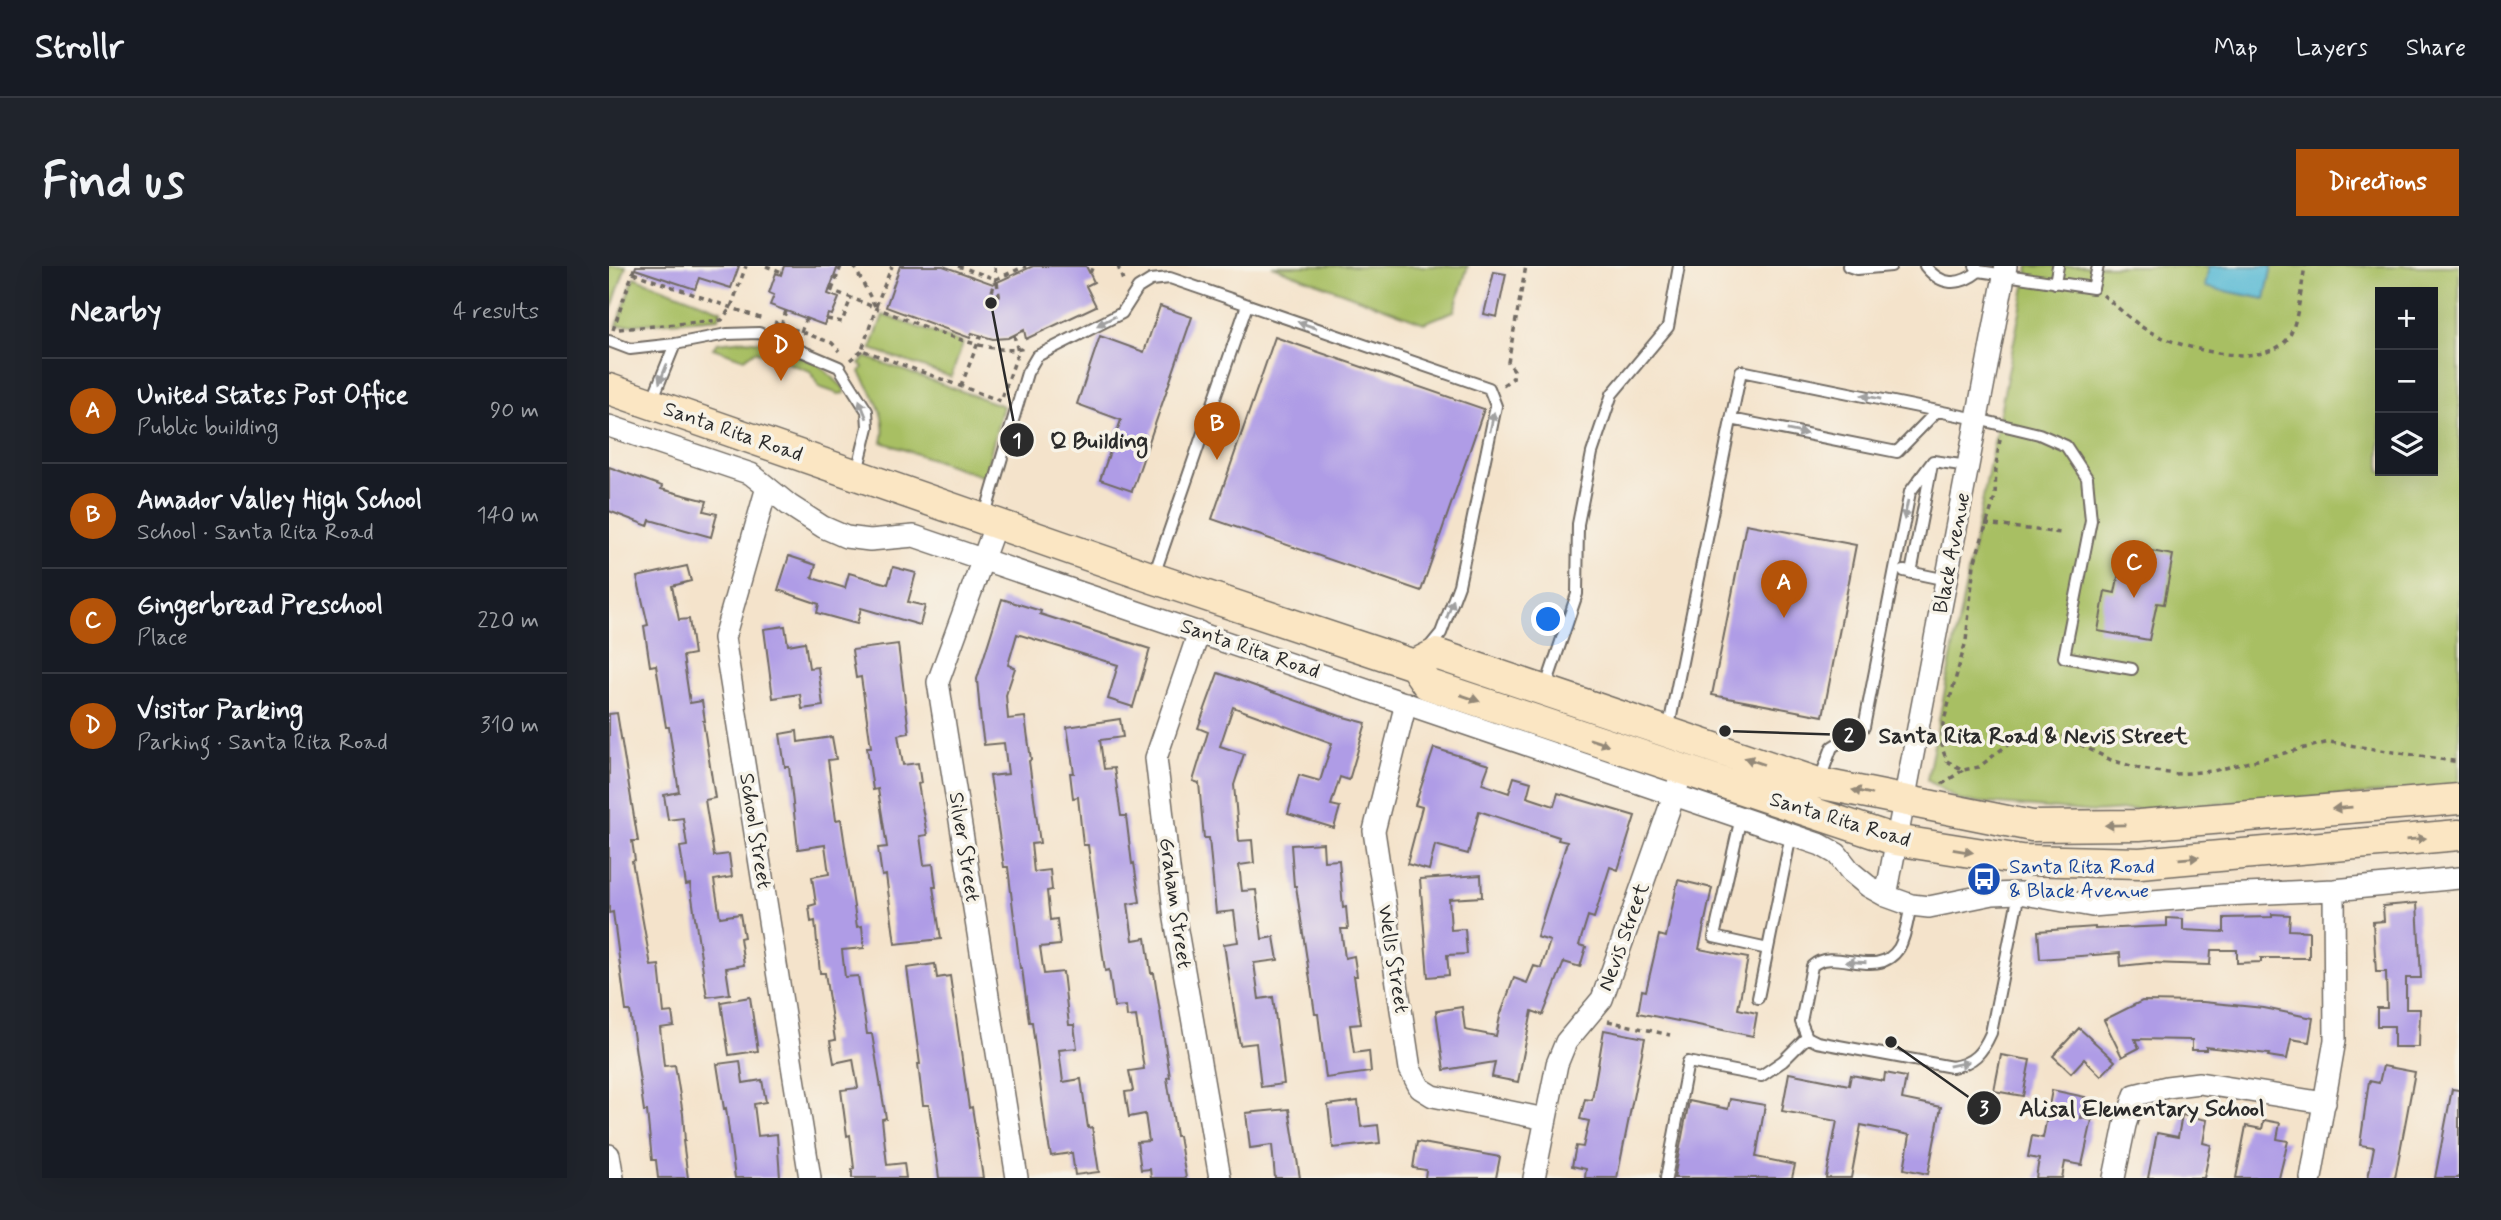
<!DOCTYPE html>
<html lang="en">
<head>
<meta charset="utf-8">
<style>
	body { margin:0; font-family:Mynerve,sans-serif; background:#20242c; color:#f1f3f6 }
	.controls { position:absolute; right:21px; top:21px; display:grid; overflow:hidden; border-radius:0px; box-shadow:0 7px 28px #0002 }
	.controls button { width:63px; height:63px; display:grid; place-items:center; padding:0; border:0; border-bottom:2px solid #363941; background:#171b24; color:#f1f3f6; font:35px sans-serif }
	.you { position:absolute; left:940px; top:354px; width:24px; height:24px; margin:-18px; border:5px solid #fff; border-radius:50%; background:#1a73e8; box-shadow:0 0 0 10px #1a73e833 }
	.badge { display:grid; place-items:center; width:46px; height:46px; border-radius:50%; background:#b45309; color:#fff; font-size:23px; font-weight:700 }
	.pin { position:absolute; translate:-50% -58px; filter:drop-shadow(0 2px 4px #0008) }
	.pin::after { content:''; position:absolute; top:37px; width:24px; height:21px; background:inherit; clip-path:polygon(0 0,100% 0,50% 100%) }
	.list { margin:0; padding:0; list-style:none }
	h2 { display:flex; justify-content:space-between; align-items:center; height:91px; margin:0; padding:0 28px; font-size:30px }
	h2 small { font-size:23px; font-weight:400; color:#9ea1a6 }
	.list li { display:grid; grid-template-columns:46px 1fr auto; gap:21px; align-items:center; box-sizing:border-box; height:105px; padding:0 28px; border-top:2px solid #363941 }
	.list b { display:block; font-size:26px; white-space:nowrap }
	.list p { margin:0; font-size:23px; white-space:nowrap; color:#9ea1a6 }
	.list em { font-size:23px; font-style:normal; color:#9ea1a6 }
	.icon { flex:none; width:38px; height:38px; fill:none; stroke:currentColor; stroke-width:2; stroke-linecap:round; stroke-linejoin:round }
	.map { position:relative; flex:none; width:1850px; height:912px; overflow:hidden; border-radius:0px }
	header { display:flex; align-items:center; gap:42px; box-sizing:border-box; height:98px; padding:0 35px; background:#171b24; border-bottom:2px solid #363941 }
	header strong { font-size:33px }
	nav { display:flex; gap:38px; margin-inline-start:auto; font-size:24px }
	.intro { display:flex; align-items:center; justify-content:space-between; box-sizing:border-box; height:168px; padding:0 42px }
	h1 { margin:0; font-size:49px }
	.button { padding:18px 32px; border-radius:0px; background:#b45309; color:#fff; font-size:24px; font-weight:700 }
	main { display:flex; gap:42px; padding:0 42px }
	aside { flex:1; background:#171b24; border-radius:0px; box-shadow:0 7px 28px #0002 }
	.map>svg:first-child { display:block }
</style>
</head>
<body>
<header>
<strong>Strollr</strong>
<nav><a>Map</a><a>Layers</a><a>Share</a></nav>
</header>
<div class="intro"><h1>Find us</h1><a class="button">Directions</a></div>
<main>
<aside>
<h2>Nearby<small>4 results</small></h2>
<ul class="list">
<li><span class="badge">A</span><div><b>United States Post Office</b><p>Public building</p></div><em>90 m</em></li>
<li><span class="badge">B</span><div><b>Amador Valley High School</b><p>School · Santa Rita Road</p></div><em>140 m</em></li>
<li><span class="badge">C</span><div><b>Gingerbread Preschool</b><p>Place</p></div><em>220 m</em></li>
<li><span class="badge">D</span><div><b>Visitor Parking</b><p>Parking · Santa Rita Road</p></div><em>310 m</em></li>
</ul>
</aside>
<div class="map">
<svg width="1850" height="912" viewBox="0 0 1850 912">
	<rect width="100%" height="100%" fill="#f7f3e8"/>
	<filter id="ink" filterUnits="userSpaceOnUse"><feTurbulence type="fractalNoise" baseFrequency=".0143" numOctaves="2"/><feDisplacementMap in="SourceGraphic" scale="14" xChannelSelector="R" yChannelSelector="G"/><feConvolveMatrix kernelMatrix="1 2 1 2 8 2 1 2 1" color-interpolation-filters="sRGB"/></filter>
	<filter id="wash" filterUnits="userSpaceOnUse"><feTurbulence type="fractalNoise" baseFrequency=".00686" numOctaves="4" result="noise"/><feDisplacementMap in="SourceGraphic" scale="28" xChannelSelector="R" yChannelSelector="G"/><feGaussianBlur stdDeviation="1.57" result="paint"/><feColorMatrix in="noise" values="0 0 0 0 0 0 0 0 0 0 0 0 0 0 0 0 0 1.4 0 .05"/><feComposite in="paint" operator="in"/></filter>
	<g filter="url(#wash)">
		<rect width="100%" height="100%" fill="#f4e3cb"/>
		<path fill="#a8bf64" stroke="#6a7548" stroke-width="2" fill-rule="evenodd" d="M0 0H17L0 50Z
			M663 0H859L845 45 815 57Z
			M1420 0H1850V522L1486 546 1352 535 1318 514ZM1771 26H1824V205H1771Z
			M25 11 112 44 110 52 8 60Z
			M274 49 354 77 342 111 262 83Z
			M135 74 153 76 208 97 235 122 236 127 230 128 210 121 201 105 146 85 135 93 104 82 108 77Z
			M257 91 394 140 375 211 273 176C280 150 263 128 251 106L254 101 250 97Z"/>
		<path fill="#56b9d4" stroke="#407280" stroke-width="2" d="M1600 0H1663L1656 33 1596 21Z"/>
		<g id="blocks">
			<path fill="#af9ce6" d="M27 0H130L122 22 90 12 86 23 26 3Z
				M175 0H229L219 28 230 32 223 49 219 48 215 59 161 39 165 29 160 27 167 7 172 9Z
				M291 0H334L384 18 424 0H477L485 16 477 20 487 40 417 73 415 64 399 72 384 73 363 67 361 72 277 41Z
				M885 6 897 8 888 51 875 48Z
				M551 40 583 51 523 225 491 214 512 154 468 138 491 70 535 86Z
				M666 71 875 143 812 325 603 253Z
				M0 201 53 220 52 223 98 235 95 245 108 248 102 271 41 254 39 260 0 245Z
				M1137 258 1247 279 1214 450 1103 429Z
				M1515 280 1564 289 1555 338 1548 337 1540 374 1489 365 1496 325 1506 327Z
				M180 290 207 299 203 312 236 322 240 307 279 318 284 301 307 307 299 336 316 340 311 359 252 342 248 358 208 347 210 338 169 324Z
				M78 300 82 315 63 320 70 354 80 353 85 388 74 390 81 437 93 435 96 455H94L106 532 96 534 105 590 120 588 123 611 105 614 111 651 131 648 135 671 131 672 135 699 117 702 121 728 98 731 81 618 77 619 71 581 78 580 74 552 59 554 55 529 70 526 60 461H57L47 399 41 400 35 360 39 359 28 311Z
				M393 333 432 345 431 348 541 383 524 441 499 433 509 399 408 368 399 399 406 402 397 429 399 453 416 451 422 494 420 495 431 577 422 578 425 606 441 604 443 624 438 625 441 654 448 653 451 679 431 681 435 708 454 706 460 759H465L468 782 450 784 454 816 472 813 479 862 483 861 490 906 466 909 463 887 442 890 437 864 423 756H420L413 702H411L399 601H395L381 510 399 508 395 477 375 479 372 458 368 413Z
				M176 360 179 379 196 376 200 402 209 401 214 440 193 443 191 428 164 432 155 363Z
				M289 378 300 467 289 469 294 499 309 497 312 517 309 518 318 569 311 570 315 599 324 598 327 621H324L332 673 286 678 277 609 273 610 269 582 278 581 269 523 264 524 258 481H262L252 411 247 412 243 384Z
				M609 407 731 450 757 457 740 514 731 511 722 539 731 541 725 562 679 548 690 509 711 515 723 477 624 441 611 480 635 488 625 519 630 575 643 574 645 597 630 599 633 625 647 624 653 673 665 671 669 694 645 697 650 733 664 731 675 818 652 821 647 777 631 779 621 720 615 678 629 676 625 645 607 647 600 572H595L590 517 584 515 599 466 589 462Z
				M8 447 29 575H23L26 594 23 595 42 700 50 699 55 747 63 746 65 760 51 762 55 800 66 799 74 848 76 875H74L79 912H49L47 894H43L38 845H35L21 745H17L4 646 0 647V448Z
				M511 453 514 471 491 474 495 503 505 502 512 550H517L523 598 525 597 531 636 519 638 524 674 537 672 542 707H545L561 811 558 812 567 870H570L577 912H542L541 903 532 904 528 876 540 875 536 848 520 851 516 826 524 825 520 805 535 803 527 750 518 751 517 740 505 741 500 704 496 705 479 579H474L469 531 464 532 461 507H465L458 461Z
				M188 465 189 476 223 471 227 493 219 494 227 554 232 553 248 661 253 660 255 682 233 684 236 711 249 710 258 768H263L277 852 273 853 278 899 295 897 297 912H243V903L245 902 241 869 238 870 232 824 249 822 244 793 225 797 221 775 226 774 216 707H211L206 655 202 656 200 640 207 638 203 611 220 608 216 579 189 583 180 501H176L171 468Z
				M825 482 880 499 873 518 900 527 905 511 922 516 918 531 945 540 949 527 1026 550 1009 604 1001 601 985 652 979 650 970 679 977 681 971 701 955 696 934 749 923 745 909 816 883 811 886 796 835 804 827 745 853 741 856 764 887 770 891 750 905 712 918 717 925 700 932 702 941 675 928 671 958 576 949 574 950 571 870 545 859 588 826 579 820 604 798 598 813 541 806 539Z
				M714 577 715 595 730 594 734 642 737 641 739 663H732L736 692 745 690 748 710H745L752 758 741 759 745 787 760 785 762 806 717 812 709 748H706L687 620H685L682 579Z
				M872 609 873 631 840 633 842 664 856 663 858 688 838 689 840 709 819 711 811 613Z
				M1069 614 1103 622 1090 683 1139 692 1129 743 1148 747 1144 770 1029 747 1033 724 1037 725 1050 669 1057 671Z
				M1808 637 1812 712H1797V743H1811L1810 781H1785V760H1768V742H1778L1777 706H1767L1764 656 1775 655 1774 640Z
				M1663 648 1681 649 1680 664 1700 665V692H1652V696L1628 697V684H1602L1601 699 1541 697 1512 700 1511 687 1431 693 1429 665 1486 661V663L1558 660V652L1574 653V664L1615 666V652L1663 651Z
				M326 698 328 712 341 710 360 842 363 841 374 912H330L320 839H314L309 798H311L298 702Z
				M141 731 149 785 120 789 112 736Z
				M1533 735 1594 736 1655 742 1704 752 1700 776 1682 773 1678 793 1659 790 1660 788 1597 781V784H1583V774L1526 773 1530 782 1513 791 1495 754Z
				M1470 762 1506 795 1492 810 1475 793 1462 807 1444 790Z
				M995 764 1036 772 1008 912H976L977 903 963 900 967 880 974 881 980 855 971 853 976 833 983 834Z
				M1392 789 1421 794 1414 830 1385 825Z
				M131 795 134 817 153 814 157 836 145 838 149 870 168 868 171 912H126L117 842 115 843 108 798Z
				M1774 800 1806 806 1786 912H1759L1765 881 1751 879 1760 815 1770 817Z
				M1180 807 1240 819 1242 809 1275 815 1276 807 1297 811 1293 833 1332 841 1319 908 1295 903 1301 869 1252 859 1242 912H1217L1228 855 1173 845Z
				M1843 823 1850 824V912H1826Z
				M1443 824 1476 831 1472 852 1483 854 1473 899 1456 896 1453 912H1427L1430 893 1419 891 1423 870 1434 872Z
				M1121 833 1156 839 1147 891 1186 899 1183 912H1065L1080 835 1119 843Z
				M749 835 752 861 769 859 771 877 724 882 719 839Z
				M680 843 691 912H666L663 879 641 882 637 847Z
				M1573 849 1598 854 1594 877 1602 879 1595 912H1539L1548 867 1569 871Z
				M1655 854 1671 857 1668 873 1679 875 1670 912H1627L1637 860 1653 863Z
				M808 876 891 891 887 912H816L817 904 804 902Z"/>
		</g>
	</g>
	<g filter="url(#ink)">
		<use href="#blocks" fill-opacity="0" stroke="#716b63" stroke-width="2"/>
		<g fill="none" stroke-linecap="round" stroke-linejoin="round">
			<g stroke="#716b63" stroke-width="14">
				<path id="service" d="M1239 0 1248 3 1282 0
					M1316 0C1332 20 1350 21 1370 5
					M1366 0 1370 5 1484 22 1489 0
					M1446 17 1449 0
					M0 75 21 83 66 78 118 68 150 67 230 101 258 145 259 161 248 206
					M42 137 66 78
					M1122 153 1288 186 1328 145
					M375 252 418 107 428 90 513 47 529 22 542 14 561 12 880 122 887 140 850 319 832 367 818 384
					M1295 305 1338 314
					M1302 307 1323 198
					M545 309 638 39
					M936 423 968 328 969 258 983 187 1003 128 1059 61 1070 0
					M1059 465 1132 105 1368 153 1430 168 1457 180 1478 212 1482 254 1455 391 1523 403
					M1211 513 1223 481 1255 461 1301 226 1324 195 1359 200
					M1132 551 1105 671 1159 683
					M1302 639C1299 651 1297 670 1290 682 1268 716 1225 679 1203 700L1192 756 1198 771 1208 776 1343 801C1365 797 1373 787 1382 767L1410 627
					M1149 732 1182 569
					M1057 912 1079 796 1152 810 1174 795 1198 771"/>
			</g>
			<g stroke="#716b63" stroke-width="24">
				<path id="minor" d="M0 160 142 208 180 239 214 261 237 271 261 274 305 270 1212 579 1228 588 1242 606 1259 620 1277 630 1302 639 1320 641 1384 628 1410 627 1483 640 1615 629 1725 624 1850 612
					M158 221 115 372 201 912
					M387 257 329 416 408 912
					M590 366 547 492 566 653 611 912
					M797 437 765 565 801 803 811 822 824 830 936 853
					M1277 630 1397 0
					M0 889 4 912
					M925 912 948 798 957 776 993 733 1069 518
					M1505 912 1516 859 1526 829 1558 821 1590 817 1716 837
					M1702 912 1726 774 1725 624"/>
			</g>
			<g stroke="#716b63" stroke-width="33">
				<path id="secondary" d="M0 123 544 312 805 399 818 418 1286 574 1412 594 1531 597 1850 569
					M805 399 827 388 1209 517 1423 560 1530 559 1850 533"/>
			</g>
			<path stroke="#716b63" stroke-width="3.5" stroke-dasharray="5 5" stroke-linecap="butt" d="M157 0 173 6
				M245 0 266 40
				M349 0 387 13 417 0
				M509 0 515 18
				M24 7 154 53
				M481 7 484 0
				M388 16 391 35
				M220 23 267 42
				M223 24 232 0
				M1494 29C1507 40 1521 53 1536 63 1566 81 1659 108 1681 69 1689 55 1693 17 1696 0
				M380 35 387 13 386 0
				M267 40 283 0
				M218 53 233 56 242 32
				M165 56 223 77 230 85
				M172 59 177 45
				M10 63 113 54 122 41 137 0
				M4 64 26 0
				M192 66 197 52
				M405 69 409 86 392 135 253 84 267 42C298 53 389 95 418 81
				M241 94 253 84
				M894 119 904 112 905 104 899 96 917 0
				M352 120 372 69
				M1391 173 1387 200 1386 231 1365 298 1357 375 1334 458 1333 482 1338 495 1354 504 1370 501 1411 469 1431 466H1447L1502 494 1532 503 1567 508 1604 505 1720 476 1850 496
				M1376 258 1452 267
				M1333 518 1354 504
				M999 755 1061 769"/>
			<use href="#service" stroke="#fff" stroke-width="10"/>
			<use href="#minor" stroke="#fff" stroke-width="21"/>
			<use href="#secondary" stroke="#fbe6c3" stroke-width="30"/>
		</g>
		<defs><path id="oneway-solid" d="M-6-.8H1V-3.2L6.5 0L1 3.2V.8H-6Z" transform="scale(1.75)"/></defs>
		<g fill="#a0a0a0">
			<use href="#oneway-solid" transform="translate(497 55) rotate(153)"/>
			<use href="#oneway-solid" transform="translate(698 59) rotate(-161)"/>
			<use href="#oneway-solid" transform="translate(54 108) rotate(112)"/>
			<use href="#oneway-solid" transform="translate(1262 131) rotate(-168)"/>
			<use href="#oneway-solid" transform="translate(254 143) rotate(-112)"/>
			<use href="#oneway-solid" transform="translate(883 156) rotate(-78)"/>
			<use href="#oneway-solid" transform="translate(1188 166) rotate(11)"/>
			<use href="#oneway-solid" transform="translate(1297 244) rotate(101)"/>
			<use href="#oneway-solid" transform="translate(841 343) rotate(-70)"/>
			<use href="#oneway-solid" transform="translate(1247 696) rotate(-176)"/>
			<use href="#oneway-solid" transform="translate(1350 798) rotate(-11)"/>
		</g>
		<g fill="#938877">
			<use href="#oneway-solid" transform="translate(861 432) rotate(19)"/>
			<use href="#oneway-solid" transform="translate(990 476) rotate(18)"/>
			<use href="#oneway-solid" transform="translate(1145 495) rotate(-161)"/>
			<use href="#oneway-solid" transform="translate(1253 526) rotate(-168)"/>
			<use href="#oneway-solid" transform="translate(1733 542) rotate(175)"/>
			<use href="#oneway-solid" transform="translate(1506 559) rotate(179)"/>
			<use href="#oneway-solid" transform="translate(1807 573) rotate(-5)"/>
			<use href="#oneway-solid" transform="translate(1354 585) rotate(9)"/>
			<use href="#oneway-solid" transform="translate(1580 592) rotate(-5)"/>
		</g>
	</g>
	<defs>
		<g id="bus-disc" transform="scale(1.75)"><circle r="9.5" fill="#1a4fb4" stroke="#f7f3e8"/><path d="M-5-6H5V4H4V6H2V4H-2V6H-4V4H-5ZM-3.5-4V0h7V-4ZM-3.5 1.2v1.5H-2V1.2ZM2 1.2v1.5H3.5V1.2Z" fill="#fff"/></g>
	</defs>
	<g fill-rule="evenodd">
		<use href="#bus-disc" x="1375" y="613"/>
	</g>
	<g text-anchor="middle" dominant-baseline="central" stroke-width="7" stroke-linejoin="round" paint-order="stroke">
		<g font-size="21" fill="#2b2b2b" stroke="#f7f3e8">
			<text transform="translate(124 166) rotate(19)">Santa Rita Road</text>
			<text transform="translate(1343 287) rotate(-79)">Black Avenue</text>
			<text transform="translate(641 383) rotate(19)">Santa Rita Road</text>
			<text transform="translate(1231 554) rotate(17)">Santa Rita Road</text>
			<text transform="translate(146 565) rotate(81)">School Street</text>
			<text transform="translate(355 581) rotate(81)">Silver Street</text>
			<text transform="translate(566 637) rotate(82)">Graham Street</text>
			<text transform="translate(1015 671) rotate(-70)">Nevis Street</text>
			<text transform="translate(784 693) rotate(81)">Wells Street</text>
		</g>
		<g font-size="21" fill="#164399" stroke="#f7f3e8" text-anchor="start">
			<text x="1400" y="601">Santa Rita Road<tspan x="1400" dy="24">&amp; Black Avenue</tspan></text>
		</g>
	</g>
	<path fill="none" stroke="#2b2b2b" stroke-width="2.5" d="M382 37L408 174M1116 465L1240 469M1282 776L1375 842"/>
	<g fill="#2b2b2b" stroke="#f7f3e8" stroke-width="2.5">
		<circle cx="382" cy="37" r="7"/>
		<circle cx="1116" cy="465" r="7"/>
		<circle cx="1282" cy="776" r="7"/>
		<circle cx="408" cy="174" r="18"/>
		<circle cx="1240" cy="469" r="18"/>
		<circle cx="1375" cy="842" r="18"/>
	</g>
	<g font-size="21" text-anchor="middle" font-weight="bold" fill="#fff">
		<text x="408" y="181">1</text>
		<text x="1240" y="476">2</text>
		<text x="1375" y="849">3</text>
	</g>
	<g font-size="23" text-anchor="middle" font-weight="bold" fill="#2b2b2b" stroke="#f7f3e8" stroke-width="7" stroke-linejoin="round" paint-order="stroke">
		<text x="490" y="182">Q Building</text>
		<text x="1424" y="477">Santa Rita Road &amp; Nevis Street</text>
		<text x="1533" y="850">Alisal Elementary School</text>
	</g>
</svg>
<div class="controls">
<button>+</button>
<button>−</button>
<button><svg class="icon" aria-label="layers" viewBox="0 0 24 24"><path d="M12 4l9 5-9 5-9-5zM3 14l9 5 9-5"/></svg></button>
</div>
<div class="you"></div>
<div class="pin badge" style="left:1175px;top:352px">A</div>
<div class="pin badge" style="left:608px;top:194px">B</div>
<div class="pin badge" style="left:1525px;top:332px">C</div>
<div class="pin badge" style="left:172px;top:115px">D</div>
</div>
</main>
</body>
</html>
